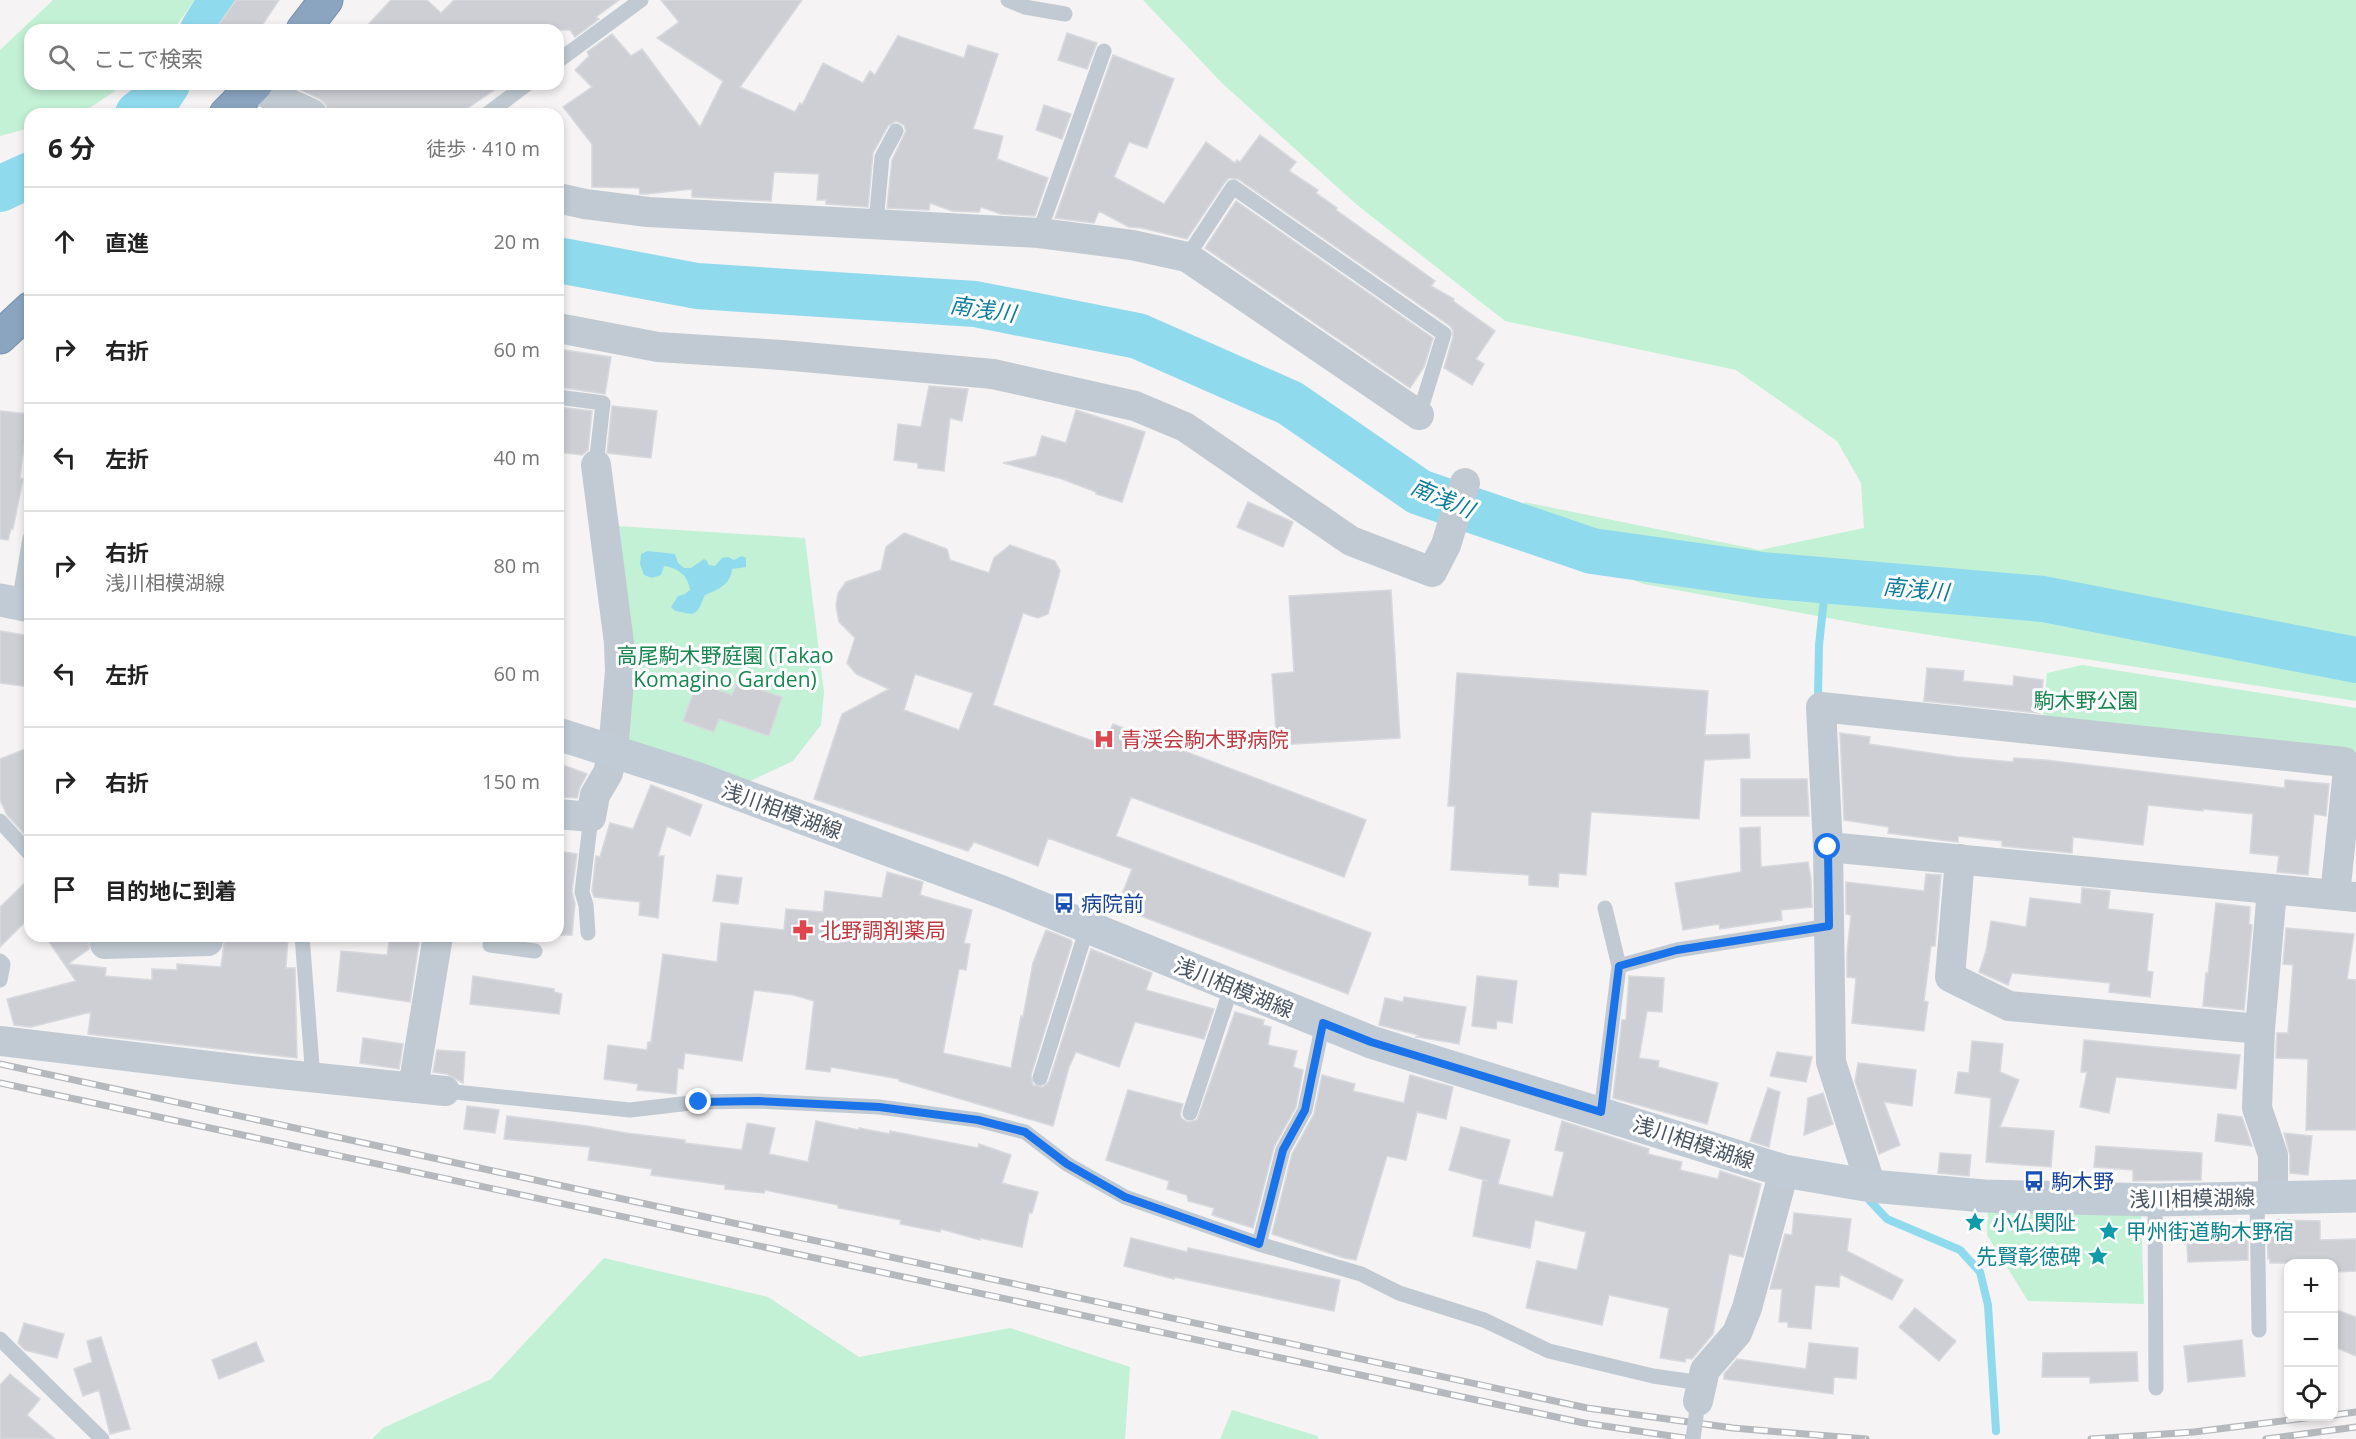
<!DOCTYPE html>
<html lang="ja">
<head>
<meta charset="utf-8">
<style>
	body { margin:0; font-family:"Open Sans","Noto Sans JP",sans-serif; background:#f6f6f6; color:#222 }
	.controls { position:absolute; right:18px; bottom:18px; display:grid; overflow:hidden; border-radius:12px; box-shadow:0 3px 9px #0003 }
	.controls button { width:54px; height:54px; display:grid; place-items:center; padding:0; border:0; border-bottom:2px solid #e0e0e0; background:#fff; color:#222; font:30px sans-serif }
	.stop { position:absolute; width:18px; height:18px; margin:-14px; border:4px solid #1a73e8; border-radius:50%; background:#fff }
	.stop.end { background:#1a73e8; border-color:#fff; box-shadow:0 2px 6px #0008 }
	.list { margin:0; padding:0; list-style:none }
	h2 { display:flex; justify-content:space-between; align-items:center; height:78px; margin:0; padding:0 24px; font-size:26px }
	h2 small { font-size:20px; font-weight:400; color:#767676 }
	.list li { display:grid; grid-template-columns:39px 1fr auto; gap:18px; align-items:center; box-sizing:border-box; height:108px; padding:0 24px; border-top:2px solid #e0e0e0 }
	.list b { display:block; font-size:22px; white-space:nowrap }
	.list p { margin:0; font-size:20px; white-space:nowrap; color:#767676 }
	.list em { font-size:20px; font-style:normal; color:#767676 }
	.icon { flex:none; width:33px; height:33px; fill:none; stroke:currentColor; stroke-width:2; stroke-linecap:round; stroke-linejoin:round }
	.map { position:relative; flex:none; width:2356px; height:1439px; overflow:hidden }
	.search { position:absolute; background:#fff; box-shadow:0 3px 9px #0003; left:24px; top:24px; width:540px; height:66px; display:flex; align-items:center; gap:15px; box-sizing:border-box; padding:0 21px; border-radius:18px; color:#767676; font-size:22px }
	.panel { position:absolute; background:#fff; box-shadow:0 3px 9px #0003; left:24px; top:108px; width:540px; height:834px; border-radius:18px }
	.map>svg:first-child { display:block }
</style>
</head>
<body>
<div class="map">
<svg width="2356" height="1439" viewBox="0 0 2356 1439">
	<rect width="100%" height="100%" fill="#f5f3f3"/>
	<path fill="#c3f1d5" d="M53 0H195L173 30H30V84H125L81 114H30V128L0 136V50Z
		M1143 0H2356V701L1872 626 1644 584 1538 546 1524 502 1760 550 1864 528 1861 483 1837 441 1736 370 1505 321 1356 204 1222 83Z
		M617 526 805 538 824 692 821 725 793 761 746 783 621 741Z
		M2082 665 2356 708V756L2042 731 2047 673Z
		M1988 1209 2141 1214 2144 1304 2028 1301 1987 1235Z
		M604 1258 768 1297 859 1357 1010 1328 1130 1367 1125 1439H372L383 1428 491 1379Z
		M1232 1410 1318 1436V1439H1220Z"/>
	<path fill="#90daee" d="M648 551 675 554 678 563 684 568H691L704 559 707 561 709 565 715 566 722 558 728 557 734 560 742 556 746 558V567L732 569C731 584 718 590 705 595 700 605 699 617 685 613 678 611 675 612 671 607L678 596 685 594 690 590C688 575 678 568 664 566L661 575 652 578 644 575 640 564 641 554Z"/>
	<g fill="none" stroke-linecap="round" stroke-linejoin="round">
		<path stroke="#90daee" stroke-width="8" d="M1818 698 1819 645 1826 580
			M1870 1201 1887 1219 1960 1250 1980 1272 1988 1305 1996 1431"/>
		<path stroke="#90daee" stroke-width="46" d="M203 30 222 0
			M138 114 157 99 167 84
			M0 189 30 175
			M558 260 697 286 975 304 1138 336 1290 403 1419 492 1592 551 1762 575 2043 599 2356 660"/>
	</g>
	<path fill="#cdcfd5" stroke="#d7d9de" stroke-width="1.5" fill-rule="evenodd" d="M236 0H279L259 30H215Z
		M391 0H427L441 13 454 0H619L596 17 599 19 575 37 570 30H363Z
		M661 0H802L740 87 795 112 800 103 802 105 823 63 863 83 870 71 875 75 898 36 964 58 968 45 998 54 973 129 1003 136 997 159 1048 178 1035 216 1001 214 981 207 979 212 952 211 930 203 929 210 887 208 892 160 906 131 904 125 896 121 888 126 873 153 868 207 826 204V200H817L819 174 774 172 771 201 692 197V189L646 194H640L639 188 592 187V144L563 107 592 87 575 70 589 56 587 52 612 34 631 56 642 49 700 127 723 81 657 38 679 22Z
		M1067 33 1097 43 1087 69 1058 60Z
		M1113 55 1174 79 1147 148 1129 142 1114 177 1164 204 1206 142 1235 163 1237 160 1240 162 1260 135 1296 162 1289 171 1318 190 1316 193 1337 208 1336 210 1435 281 1431 286 1454 299 1453 301 1495 331 1476 359 1484 364 1472 385 1444 368 1453 337V330L1450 326 1238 179 1229 178 1225 182 1187 239 1142 228 1129 227 1099 211 1094 223 1055 218Z
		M301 84H503L459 114H333L329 113 326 105 320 99 299 89Z
		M1044 105 1071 114 1062 139 1036 130Z
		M1236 201 1433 338 1424 367 1410 388 1205 248Z
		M558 349 611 357 605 394 558 387Z
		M929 386 968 389 962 421 950 418 944 471 918 468V463L894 460 898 424 921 427Z
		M612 406 657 411 651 458 607 453Z
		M558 407 592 411 588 450 582 455 558 452Z
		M1076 410 1145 432 1122 502 1096 494V492L1062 479 1003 463 1036 456 1042 436 1066 443Z
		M0 411 28 414 20 478 23 479 13 529H11L8 540 0 539Z
		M1248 502 1293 522 1283 547 1237 527Z
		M904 533 947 549 950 560 989 573 994 558 1010 545 1055 561 1060 571 1048 614 1038 618 1023 613 993 705 1104 745 1113 724 1366 820 1344 877 1131 797 1116 836 1371 933 1348 994 1117 907 1132 869 1048 838 1038 866 974 842 968 851 814 799 842 714 889 689 856 674 847 663 855 638 839 622 836 606 838 593 846 582 881 570 886 547ZM915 674 973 693 959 730 904 710Z
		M1391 590 1400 738 1277 745 1272 674 1294 672 1289 596Z
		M0 631 30 636V687L0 683Z
		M1927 668 1964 671 1963 681 2013 686 2014 676 2043 680 2040 713 1924 701Z
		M1457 673 1708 691 1705 735 1749 734 1750 758 1704 760 1699 819 1591 812 1586 875 1559 873 1558 887 1529 885V875L1451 870 1455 806H1448Z
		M697 682 732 695 737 682 782 697 769 736 719 719 714 732 683 721Z
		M1840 733 1870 737 1869 744 1957 757 2013 762 2014 758 2045 760 2285 788V780L2329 784 2326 816 2314 814 2308 875 2277 872 2279 856 2250 853 2253 814 2203 809V811L2148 805 2143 845 2073 837 2072 853 2002 846V841L1958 836V842L1949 841 1888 833 1889 827 1844 820Z
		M30 747V840L7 815 0 800V759Z
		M563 765 587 774 580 787 577 798 558 797V778Z
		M1741 779H1807L1809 816H1741Z
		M651 785 702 805 690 836 667 826 658 856H664L658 918 639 915 640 902 594 897 592 891 596 856 600 857 610 823 633 829Z
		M1760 827 1761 867 1808 862 1811 879 1812 907 1781 910 1782 920 1720 929 1719 924 1683 930 1675 883 1741 872 1740 828Z
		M558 851 577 854 572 891 575 904 572 935H558Z
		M887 872 923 882 920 895 972 910 964 943 970 944 966 970 959 969 943 1053 1011 1068 1021 1016 1023 1017 1033 963 1046 930 1071 940 1072 943 1031 1075 1033 1085 1043 1087 1049 1081 1091 949 1152 973 1146 990 1214 1009 1204 1039 1135 1022 1119 1067 1076 1052 1069 1067 1053 1126 899 1081V1079L831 1067 830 1072 806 1069 814 1001 794 995 754 990 742 1061 685 1053 683 1069 678 1068 676 1094 637 1090 638 1084 604 1079 608 1045 647 1050 648 1042H651L663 954 717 962 721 923 784 930 786 909 823 912 825 891 882 898Z
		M1926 874 1941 875 1935 946H1931L1924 1001 1928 1002 1924 1031 1852 1023 1856 978 1847 977V953L1851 915 1846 914V882L1924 891Z
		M717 875 742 878 738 904 713 901Z
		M30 878V917L0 947V907Z
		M2082 888 2110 891 2108 909 2153 914 2147 971 2153 972 2150 997 2109 992 2110 983 2012 973 2008 985 1979 972 1986 951 1991 921 2026 927 2030 898 2081 904Z
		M2216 903 2250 907 2249 924 2252 925 2244 1010 2203 1006 2206 973 2208 974Z
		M2286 928 2354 934 2347 979 2356 980V1130H2306L2308 1059 2276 1058 2277 1033H2288L2293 965 2283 964Z
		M45 936H90L89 949 68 964 106 968 105 976 152 980V969L177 970V964L221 967 225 936H288L286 968H295L297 1058 88 1034 91 1012 31 1027 14 1025 7 999 76 981Z
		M390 936H420L410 1002 337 991 341 951 387 955Z
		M473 976 554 989V992L562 994 559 1014 470 1004Z
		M1477 976 1517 981 1512 1023 1497 1021 1496 1029 1472 1026Z
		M1629 976 1664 978 1662 1012 1647 1011 1639 1058 1659 1061 1658 1067 1718 1083 1707 1124 1613 1098 1622 1020H1626Z
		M1404 997 1466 1007 1459 1044 1418 1037H1416L1418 1035 1379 1025 1385 998 1403 1002Z
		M1235 1012 1264 1020 1263 1025 1271 1027 1268 1045 1297 1051 1293 1067 1303 1070 1296 1107 1274 1147 1253 1228 1212 1215 1214 1208 1188 1201 1187 1195 1167 1189 1169 1181 1106 1160 1128 1090 1183 1104 1180 1114 1182 1119 1188 1122 1197 1120Z
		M363 1038 403 1044 399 1069 360 1063Z
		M2084 1040 2240 1055 2236 1089 2116 1077 2109 1113 2080 1107 2087 1072H2081Z
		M1972 1041 2003 1044 2000 1072 2019 1080 2000 1127 2054 1131 2051 1167 1986 1162 1991 1098 1955 1093 1958 1072 1969 1073Z
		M437 1050 465 1052 463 1083 447 1074 433 1072Z
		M1777 1052 1812 1057 1806 1082 1770 1076Z
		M1858 1063 1916 1070 1912 1106 1884 1102 1900 1145 1879 1154 1855 1081Z
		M1322 1075 1355 1084 1353 1091 1404 1103 1410 1075 1453 1087 1446 1119 1417 1112 1406 1160 1387 1156 1356 1260 1344 1258 1272 1234 1292 1154 1314 1114Z
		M1768 1088 1780 1092 1769 1147 1750 1141Z
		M1823 1093 1833 1124 1804 1135 1808 1098Z
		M467 1106 499 1110 495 1133 464 1129Z
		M2218 1114 2242 1117 2252 1146 2215 1141Z
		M507 1116 587 1126 626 1133 685 1140V1143L742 1150 747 1123 775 1128 769 1154 808 1162 816 1121 859 1130V1128L890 1134V1131L978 1148 979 1144 1011 1155 1002 1183 1038 1192 1032 1213H1029L1022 1247 980 1238V1240L941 1229 940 1232 900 1224 901 1220 838 1208V1205L765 1190 764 1193 725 1189V1185L651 1175 652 1169 588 1160 590 1147 504 1139Z
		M1562 1121 1649 1149 1648 1154 1682 1162 1680 1170 1718 1179 1720 1171 1761 1184 1743 1257 1729 1254 1713 1334 1692 1359 1686 1358 1685 1362 1660 1358 1669 1308 1609 1295 1602 1325 1526 1308 1537 1261 1577 1270 1586 1232 1535 1220 1530 1248 1473 1236 1483 1180 1488 1181 1449 1170 1461 1127 1510 1140 1498 1184 1553 1197 1564 1152 1555 1150Z
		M2284 1133 2312 1136 2308 1175 2290 1173V1155Z
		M2096 1146 2202 1153 2201 1180 2133 1181V1170L2094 1167Z
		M1940 1153 1971 1155 1969 1176 1938 1173Z
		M1794 1213 1851 1219 1847 1251 1903 1280 1892 1300 1840 1274 1839 1287 1815 1285 1811 1329 1788 1327V1322H1779L1782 1289H1770L1785 1234 1792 1235Z
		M2277 1220 2320 1221V1240L2356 1239V1271L2334 1272V1263H2270V1259H2268L2267 1224H2276Z
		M2248 1225V1260L2188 1262 2186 1227Z
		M1131 1238 1187 1252 1188 1248 1340 1280 1334 1311 1174 1277V1279L1124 1266Z
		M1915 1308 1956 1341 1939 1361 1899 1327Z
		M2334 1309 2356 1317V1356L2337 1348Z
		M24 1323 64 1334 57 1358 25 1350 18 1343Z
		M101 1337 130 1429 110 1434 99 1390 83 1396 74 1369 92 1362 87 1341Z
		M2242 1340 2245 1376 2188 1382 2184 1346Z
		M256 1342 264 1361 219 1379 212 1360Z
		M1809 1343 1858 1348 1856 1379 1834 1377 1833 1394 1724 1379V1374L1737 1359 1806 1369Z
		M2137 1352 2138 1381 2090 1383V1377H2042L2043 1353Z
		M10 1374 40 1399 27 1415 55 1439H0V1385Z"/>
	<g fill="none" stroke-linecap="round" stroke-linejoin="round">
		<g stroke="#7690ad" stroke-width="35">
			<path id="highway" d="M303 30 326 0
				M226 114 256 84
				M0 337 30 309"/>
		</g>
		<path stroke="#c1cad2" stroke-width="15" d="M1008 0 1025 7 1065 14
			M558 61 641 0
			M487 114 527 84
			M876 223 882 157 896 131
			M1039 233 1104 51
			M1187 257 1233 187 1444 334 1419 415
			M558 397 603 403 596 465
			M19 603 30 538
			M0 821 30 854
			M588 933 586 905 582 892 591 817
			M302 936 313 1078
			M492 936 490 945 535 951
			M0 961 3 964 0 980
			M1619 966 1677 950 1829 926
			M1040 1078 1087 928
			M445 1091 630 1110 699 1102 758 1101 879 1107 978 1120 1025 1132 1067 1164 1125 1197 1259 1244 1361 1274 1399 1293 1484 1320 1549 1351 1653 1376 1701 1383
			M1601 1112 1619 966 1605 908
			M1190 1113 1232 985
			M2257 1197 2259 1330
			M2155 1200 2156 1388
			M1259 1244 1283 1150 1305 1110 1323 1023
			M0 1339 102 1439"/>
		<path stroke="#c1cad2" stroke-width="30" d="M253 87 312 114
			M558 198 585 204 648 212 1039 233 1132 245 1187 257 1419 415
			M558 328 658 347 782 355 993 374 1135 406 1185 427 1351 541 1432 572 1446 545 1465 483
			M558 814 591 817 595 795 608 773 613 751 620 671 619 643 596 465
			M1828 847 2356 897
			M1960 859 1950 977 2009 1006 2260 1029
			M2272 890 2260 1029 2257 1108 2273 1155V1197
			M105 944 208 941V936
			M0 1041 251 1071 445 1091
			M413 1088 438 936
			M1871 1186 1831 1062 1828 847 1821 707 2344 762 2348 770 2335 895
			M1698 1401 1705 1370 1737 1333 1747 1308 1784 1171"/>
		<path stroke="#c1cbd6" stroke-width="33" d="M0 600 30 606
			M558 734 696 778 1002 892 1371 1042 1784 1171 1871 1186 1984 1196 2155 1200 2356 1196"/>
		<use href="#highway" stroke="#8ba5c1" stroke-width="33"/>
		<g stroke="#b5b8bd" stroke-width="7">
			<path id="rail" d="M0 1064 1587 1408 1733 1428 1866 1439
				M0 1083 1584 1423 1691 1439
				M2334 1415 2356 1412
				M2091 1439 2194 1432 2321 1416
				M2266 1439 2356 1427"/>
		</g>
		<use href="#rail" stroke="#fff" stroke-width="4.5" stroke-dasharray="14" stroke-linecap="butt"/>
		<path stroke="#c1cad2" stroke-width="15" d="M1693 1439 1698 1401"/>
	</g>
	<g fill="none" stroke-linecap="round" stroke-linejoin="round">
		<path stroke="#1a73e8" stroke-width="8" d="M699 1102 758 1101 879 1107 978 1120 1025 1132 1067 1164 1125 1197 1259 1244 1283 1150 1305 1110 1323 1023 1371 1042 1601 1112 1619 966 1677 950 1829 926 1828 847"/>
	</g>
	<defs>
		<g id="hospital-bare" transform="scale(1.62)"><path d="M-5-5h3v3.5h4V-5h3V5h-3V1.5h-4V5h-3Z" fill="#e0444e" stroke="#fff" stroke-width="2.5" paint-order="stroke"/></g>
		<g id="bus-bare" transform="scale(1.62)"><path d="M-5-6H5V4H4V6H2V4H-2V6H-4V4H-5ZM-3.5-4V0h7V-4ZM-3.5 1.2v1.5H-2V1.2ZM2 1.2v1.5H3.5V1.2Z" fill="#1a4fb4" stroke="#fff" stroke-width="2.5" paint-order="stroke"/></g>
		<g id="pharmacy-bare" transform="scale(1.62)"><path d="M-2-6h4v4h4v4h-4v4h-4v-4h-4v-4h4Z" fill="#e0444e" stroke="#fff" stroke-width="2.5" paint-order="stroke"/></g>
		<g id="sight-bare" transform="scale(1.62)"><path d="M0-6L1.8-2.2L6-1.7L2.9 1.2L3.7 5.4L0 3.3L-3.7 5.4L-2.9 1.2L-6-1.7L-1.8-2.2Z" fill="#0f9aa8" stroke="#fff" stroke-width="2.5" paint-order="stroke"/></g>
	</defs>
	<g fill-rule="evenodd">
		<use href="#hospital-bare" x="1104" y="739"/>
		<use href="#bus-bare" x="1064" y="903"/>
		<use href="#pharmacy-bare" x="803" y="930"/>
		<use href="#bus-bare" x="2034" y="1181"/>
		<use href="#sight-bare" x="1975" y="1222"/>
		<use href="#sight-bare" x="2109" y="1231"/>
		<use href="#sight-bare" x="2098" y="1256"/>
	</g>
	<g text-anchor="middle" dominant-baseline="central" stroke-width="6" stroke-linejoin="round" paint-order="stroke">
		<g font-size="21" fill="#17864f" stroke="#fff">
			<text x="725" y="655">高尾駒木野庭園 (Takao<tspan x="725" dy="24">Komagino Garden)</tspan></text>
			<text x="2086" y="700">駒木野公園</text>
		</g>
		<g font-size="21" fill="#be3a42" stroke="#fff" text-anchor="start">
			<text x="1121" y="739">青渓会駒木野病院</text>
			<text x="820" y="930">北野調剤薬局</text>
		</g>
		<g font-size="21" fill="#4a5661" stroke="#fff">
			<text transform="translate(782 810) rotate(20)">浅川相模湖線</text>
			<text transform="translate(1234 987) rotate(22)">浅川相模湖線</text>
			<text transform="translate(1694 1142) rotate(18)">浅川相模湖線</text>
			<text transform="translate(2192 1198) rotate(-1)">浅川相模湖線</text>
		</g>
		<g font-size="21" fill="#164399" stroke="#fff" text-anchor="start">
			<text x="1081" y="903">病院前</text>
			<text x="2051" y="1181">駒木野</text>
		</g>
		<g font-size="21" fill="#0d838f" stroke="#fff" text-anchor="start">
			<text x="1992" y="1222">小仏関阯</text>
			<text x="2126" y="1231">甲州街道駒木野宿</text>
			<text x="2081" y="1256" text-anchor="end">先賢彰徳碑</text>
		</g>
		<g font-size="22" font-style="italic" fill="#0c7c9b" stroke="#fff">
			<text transform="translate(983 308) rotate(8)">南浅川</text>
			<text transform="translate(1443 497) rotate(23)">南浅川</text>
			<text transform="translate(1916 588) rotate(5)">南浅川</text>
		</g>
	</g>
</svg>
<div class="controls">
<button>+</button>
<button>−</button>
<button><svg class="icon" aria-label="locate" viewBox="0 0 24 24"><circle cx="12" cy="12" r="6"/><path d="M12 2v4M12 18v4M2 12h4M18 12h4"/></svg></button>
</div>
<div class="stop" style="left:1828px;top:847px"></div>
<div class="stop end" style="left:699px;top:1102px"></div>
<div class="search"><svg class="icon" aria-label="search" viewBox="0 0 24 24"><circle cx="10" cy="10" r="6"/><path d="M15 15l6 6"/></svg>ここで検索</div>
<section class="panel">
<h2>6 分<small>徒歩 · 410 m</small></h2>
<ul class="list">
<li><svg class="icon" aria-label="ahead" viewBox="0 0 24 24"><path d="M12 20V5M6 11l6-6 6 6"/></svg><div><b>直進</b></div><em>20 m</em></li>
<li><svg class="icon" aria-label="right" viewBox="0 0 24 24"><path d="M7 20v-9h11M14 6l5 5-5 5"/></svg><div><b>右折</b></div><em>60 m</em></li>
<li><svg class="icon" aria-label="left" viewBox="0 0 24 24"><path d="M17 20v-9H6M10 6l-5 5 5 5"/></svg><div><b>左折</b></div><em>40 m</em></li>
<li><svg class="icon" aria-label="right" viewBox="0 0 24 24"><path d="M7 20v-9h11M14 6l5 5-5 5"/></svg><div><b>右折</b><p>浅川相模湖線</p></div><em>80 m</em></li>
<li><svg class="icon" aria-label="left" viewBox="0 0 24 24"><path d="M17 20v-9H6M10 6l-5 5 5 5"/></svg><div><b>左折</b></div><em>60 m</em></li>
<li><svg class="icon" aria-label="right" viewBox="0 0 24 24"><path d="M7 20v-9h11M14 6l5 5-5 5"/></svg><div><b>右折</b></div><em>150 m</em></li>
<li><svg class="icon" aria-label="arrive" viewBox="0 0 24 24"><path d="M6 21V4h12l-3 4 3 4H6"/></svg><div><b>目的地に到着</b></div></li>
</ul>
</section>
</div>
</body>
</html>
